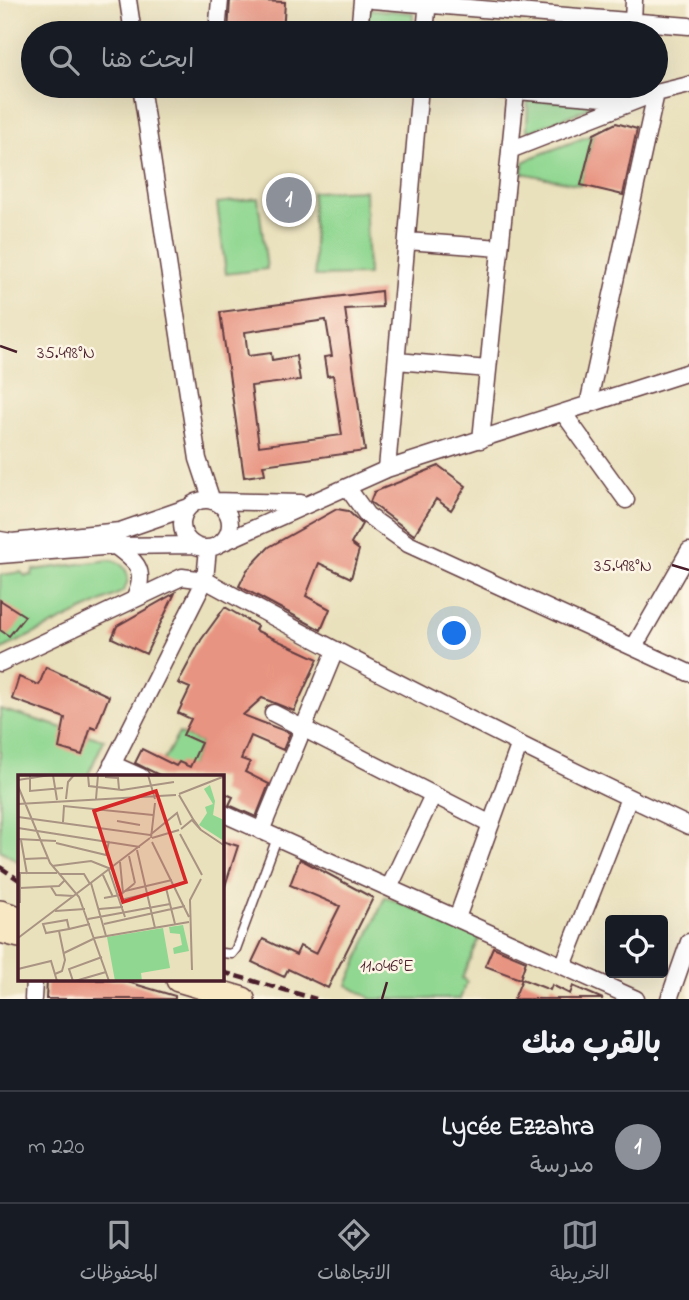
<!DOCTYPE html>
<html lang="ar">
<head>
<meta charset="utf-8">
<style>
	body { margin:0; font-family:"Indie Flower","Playpen Sans Arabic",sans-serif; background:#20242c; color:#f1f3f6; direction:rtl }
	.controls { position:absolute; right:21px; bottom:21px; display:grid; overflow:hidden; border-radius:7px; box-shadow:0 7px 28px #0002 }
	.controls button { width:63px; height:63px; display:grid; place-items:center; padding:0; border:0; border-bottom:2px solid #363941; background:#171b24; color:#f1f3f6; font:35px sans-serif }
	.you { position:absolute; left:455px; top:634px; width:24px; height:24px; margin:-18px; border:5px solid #fff; border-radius:50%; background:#1a73e8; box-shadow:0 0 0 10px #1a73e833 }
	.badge { display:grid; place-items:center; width:46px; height:46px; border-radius:50%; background:#8c9099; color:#fff; font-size:23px; font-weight:700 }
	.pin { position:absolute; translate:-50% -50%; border:4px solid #fff; box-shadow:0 2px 7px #0006 }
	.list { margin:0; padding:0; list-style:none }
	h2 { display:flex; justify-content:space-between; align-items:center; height:91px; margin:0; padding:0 28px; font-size:30px }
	h2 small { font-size:23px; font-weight:400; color:#9ea1a6 }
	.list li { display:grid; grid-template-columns:46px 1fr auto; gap:21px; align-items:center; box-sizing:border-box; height:112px; padding:0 28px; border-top:2px solid #363941 }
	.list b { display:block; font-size:26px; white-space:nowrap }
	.list p { margin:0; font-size:23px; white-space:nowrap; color:#9ea1a6 }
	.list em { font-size:23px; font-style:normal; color:#9ea1a6 }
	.icon { flex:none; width:38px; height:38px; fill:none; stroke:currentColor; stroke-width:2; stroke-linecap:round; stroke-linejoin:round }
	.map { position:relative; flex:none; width:689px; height:999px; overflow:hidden; direction:ltr }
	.search { position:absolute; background:#171b24; box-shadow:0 7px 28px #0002; left:21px; right:21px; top:21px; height:77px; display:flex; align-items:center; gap:18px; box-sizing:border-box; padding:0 24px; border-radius:38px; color:#9ea1a6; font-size:26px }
	.sheet { height:203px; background:#171b24 }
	nav { display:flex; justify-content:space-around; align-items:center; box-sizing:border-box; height:98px; border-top:2px solid #363941; background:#171b24; font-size:19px; color:#9ea1a6 }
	nav a { display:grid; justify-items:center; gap:4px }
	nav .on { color:#8c9099 }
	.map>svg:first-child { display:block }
</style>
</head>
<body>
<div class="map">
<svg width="689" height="999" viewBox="0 0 689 999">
	<rect width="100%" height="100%" fill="#fcf5e5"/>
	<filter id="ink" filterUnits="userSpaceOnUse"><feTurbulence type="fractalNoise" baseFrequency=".0143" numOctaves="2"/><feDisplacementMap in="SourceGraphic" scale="14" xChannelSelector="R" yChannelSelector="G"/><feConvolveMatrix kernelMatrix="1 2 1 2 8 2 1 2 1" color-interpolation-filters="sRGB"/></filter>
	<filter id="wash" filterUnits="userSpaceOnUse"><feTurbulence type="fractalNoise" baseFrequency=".00686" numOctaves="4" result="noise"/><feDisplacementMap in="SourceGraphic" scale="28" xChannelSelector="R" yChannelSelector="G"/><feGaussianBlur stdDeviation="1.57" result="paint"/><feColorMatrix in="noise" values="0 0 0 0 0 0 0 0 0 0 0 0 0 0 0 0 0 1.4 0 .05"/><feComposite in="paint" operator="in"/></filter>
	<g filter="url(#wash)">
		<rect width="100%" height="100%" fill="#e9e0bc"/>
		<path fill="#90d791" stroke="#6d7b5e" stroke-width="2" d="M368 9 413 13 412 33H367Z
			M528 99 589 104V108L531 131 527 130Z
			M594 134 581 185 522 173 524 162 533 157Z
			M365 190 368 275 315 276 312 192Z
			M258 198 267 269 226 274 217 203Z
			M110 560C127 563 133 578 122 592L0 650V575L21 572 25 576 32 575 33 570Z
			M0 709 104 740 87 777H19V862L0 850Z
			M179 733 201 743 190 767 175 768 162 763Z
			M385 897 481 935 462 978 467 981 460 999H372L347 985Z"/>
		<g id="blocks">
			<path fill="#e89482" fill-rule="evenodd" d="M230 0 285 2 283 33H228Z
				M616 123 637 129 623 195 581 185 594 134Z
				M381 291 382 307 345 309 365 451 263 465 265 474 244 477 220 312ZM326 320 332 356 324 357 327 376 333 375 342 435 259 446 251 386 300 380 296 356 272 360 271 353 248 356 245 332Z
				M439 466 466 486 451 510 436 499 414 535 370 502 374 492Z
				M337 509 348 511 362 524 351 544 359 550 351 578 319 563 306 596 330 609 321 630 239 586 247 570 269 547Z
				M175 593 146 654 112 638 117 626Z
				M0 600 25 616 9 636 0 630Z
				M225 607 257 626 255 630 318 659 294 711 262 698 243 715 290 733 283 750 251 736 241 759 250 762 245 772 269 784 256 817 229 805 233 797 222 792V777H163L135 763 142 749 176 766 179 762 190 767 201 743 183 735 191 719 178 713 190 688 178 683 201 640Z
				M46 667 109 696 96 729 91 727 82 755 59 748 65 718 12 699 19 677 39 685Z
				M222 841 238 846 225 886H222Z
				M300 859 373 898 328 988 288 969 284 977 252 962 263 939 296 955 300 946 316 954 340 906 290 885Z
				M493 947 526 961 520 979 485 966Z
				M522 979 550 990 552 985 570 994 573 986 603 999H514Z
				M47 980H121L175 996V999H46Z"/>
		</g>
	</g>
	<g filter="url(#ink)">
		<use href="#blocks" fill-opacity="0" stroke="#623c41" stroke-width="2"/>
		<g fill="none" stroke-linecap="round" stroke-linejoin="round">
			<g stroke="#623c41" stroke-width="11">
				<path id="service" d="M222 953 232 954 236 949 277 838"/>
			</g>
			<g stroke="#623c41" stroke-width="19">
				<path id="minor" d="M128 0 133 33
					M372 0 689 26
					M633 21 634 0
					M217 33 220 0
					M359 33 362 0
					M425 33 428 0
					M141 86 198 459 212 501
					M453 86 629 100
					M510 150 656 93 689 85
					M407 241 500 248
					M397 361 488 369
					M588 405 656 93
					M564 414 626 500
					M481 440 516 91
					M387 469 420 86
					M347 487 367 515 408 544 689 673
					M182 524a24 24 0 1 1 48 0a24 24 0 1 1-48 0Z
					M213 501 301 503
					M0 540 12 542 120 531 189 507
					M217 545 387 469 689 372
					M115 546C137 562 147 570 135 598
					M0 555 115 546 194 545
					M634 647 689 551
					M0 663 182 577 205 580C364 667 525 749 689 826
					M273 713 491 824
					M112 764 141 777
					M106 777 205 580 208 548
					M222 813 636 999
					M261 831 335 651
					M389 888 433 795
					M457 918 519 746
					M563 966 629 798
					M33 999 34 980
					M669 999 689 942"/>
			</g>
			<g stroke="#623c41" stroke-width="26">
				<path id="secondary" d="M0 912 19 918
					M0 931 19 936
					M178 980 243 999"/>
			</g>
			<use href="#service" stroke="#fff" stroke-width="8"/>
			<use href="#minor" stroke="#fff" stroke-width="16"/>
			<use href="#secondary" stroke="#f8e8c3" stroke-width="23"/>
			<path stroke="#4a1f2b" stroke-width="4.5" stroke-dasharray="10 5" stroke-linecap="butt" d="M0 867 19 880
				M222 972 316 999"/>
		</g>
	</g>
	<path fill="none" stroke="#4a1f2b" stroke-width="2.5" d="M0 346 17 352M672 565 689 570M382 999 387 982"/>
	<g transform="translate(18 775)">
		<rect width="206" height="206" fill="#e9e0bc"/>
		<path d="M192 10 197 26 195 40 206 45V66L181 50 189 38 187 32 195 29 186 14ZM165 150 171 176 156 179 155 173 164 170 162 159 152 158 151 152ZM145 153 152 193 123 198 124 206H97L89 162Z" fill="#90d791"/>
		<path fill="none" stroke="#a99382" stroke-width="2" d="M12 0V16L45 13M35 0 39 25M70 0 71 11 104 15 156 7M130 0 137 24M87 2 100 3 101 14M0 5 32 0M0 11 32 88 61 122 91 206M161 19 207 1M161 20 175 44 163 54M48 24 50 7 56 0M78 24 80 0M0 29 158 20M0 42 132 60 159 38 163 50M174 45 183 55 175 44M99 46 122 50M45 47 46 31 135 40M0 53 122 72M183 55 207 71M162 59 184 100M133 63 137 28M134 63 161 55M0 64 38 66M3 65 9 99M134 67 171 142M38 68 88 80 91 66M119 75 137 153M111 81 117 108M6 84 30 83M102 87 105 118M34 91 73 86 93 94M91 95 107 142M0 98H39M2 99V128M41 99H66L72 109M85 100 95 122M73 108 88 161M33 112 38 120 56 121M2 113 41 111 47 105M148 113 157 149M107 116 154 105M86 123 102 120 117 108M103 125 148 114M81 134 105 132M37 136 67 134M70 144 152 129M86 149 167 131M51 154 49 145 25 149 28 158 51 154 72 149M0 163 132 63M46 178 77 163 171 147M0 194 33 186 39 206M174 195 172 125 183 104M37 199 44 196 47 185 41 156M55 206 51 194 84 182M57 206 88 197"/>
		<path fill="#d62828" fill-opacity="0.15" stroke="#d62828" stroke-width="3.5" d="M138 16 168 107 105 127 76 36Z"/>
		<rect width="206" height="206" fill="none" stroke="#4a1f2b" stroke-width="3.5"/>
	</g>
	<g font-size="18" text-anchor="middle" fill="#4a1f2b" stroke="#fcf5e5" stroke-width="5" stroke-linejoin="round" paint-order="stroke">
		<text x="66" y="358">35.498°N</text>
		<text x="623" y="571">35.498°N</text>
		<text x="387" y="971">11.046°E</text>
	</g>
</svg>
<div class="controls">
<button><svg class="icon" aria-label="locate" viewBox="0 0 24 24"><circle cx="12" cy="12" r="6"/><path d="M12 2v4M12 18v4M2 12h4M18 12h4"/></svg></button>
</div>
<div class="you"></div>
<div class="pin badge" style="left:289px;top:200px">1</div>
<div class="search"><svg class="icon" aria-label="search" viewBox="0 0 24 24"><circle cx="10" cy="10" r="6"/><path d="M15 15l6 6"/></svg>ابحث هنا</div>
</div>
<section class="sheet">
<h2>بالقرب منك<small></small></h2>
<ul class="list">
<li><span class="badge">1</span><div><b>Lycée Ezzahra</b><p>مدرسة</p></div><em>220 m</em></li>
</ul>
</section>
<nav>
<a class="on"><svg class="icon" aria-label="map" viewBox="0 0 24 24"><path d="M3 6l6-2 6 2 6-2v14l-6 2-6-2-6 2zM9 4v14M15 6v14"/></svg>الخريطة</a>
<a><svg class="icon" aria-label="directions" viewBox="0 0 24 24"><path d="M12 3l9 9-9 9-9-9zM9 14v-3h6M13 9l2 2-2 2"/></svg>الاتجاهات</a>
<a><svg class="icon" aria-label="saved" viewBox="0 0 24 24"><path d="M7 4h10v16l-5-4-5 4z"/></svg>المحفوظات</a>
</nav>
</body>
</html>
